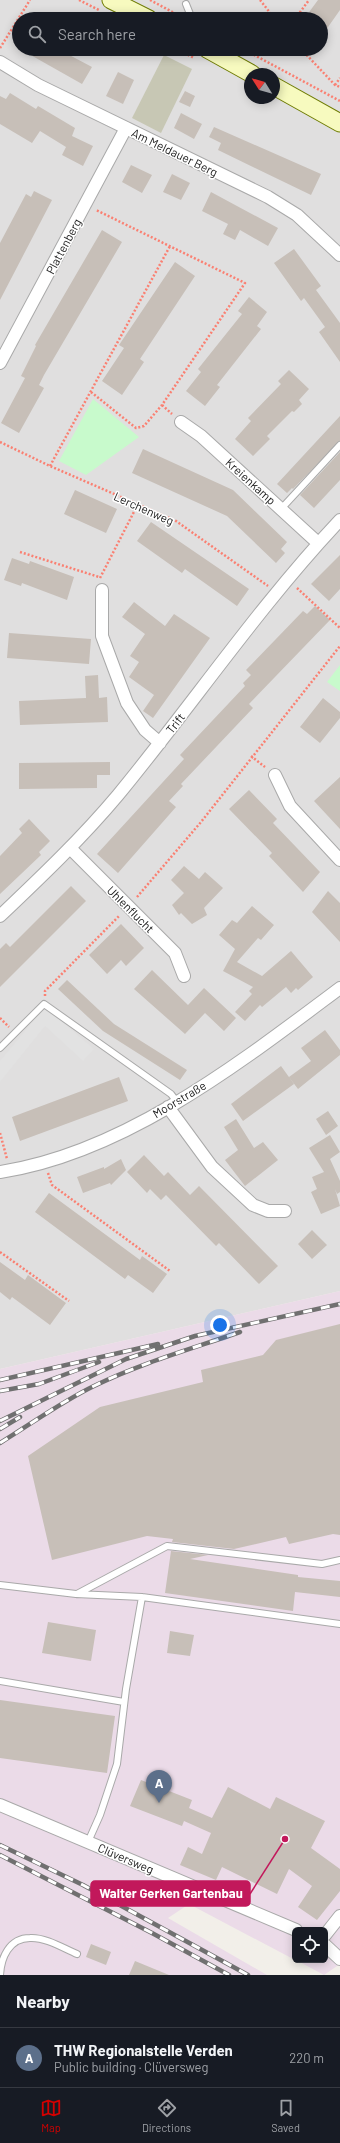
<!DOCTYPE html>
<html lang="en">
<head>
<meta charset="utf-8">
<style>
	body { margin:0; font-family:Barlow,sans-serif; background:#20242c; color:#f1f3f6 }
	.controls { position:absolute; right:12px; bottom:12px; display:grid; overflow:hidden; border-radius:6px; box-shadow:0 2px 10px #0003 }
	.controls button { width:36px; height:36px; display:grid; place-items:center; padding:0; border:0; border-bottom:1px solid #363941; background:#171b24; color:#f1f3f6; font:20px sans-serif }
	.compass { position:absolute; left:244px; top:68px; width:36px; height:36px; border-radius:50%; background:#171b24; box-shadow:0 2px 10px #0003; rotate:307deg }
	.you { position:absolute; left:220px; top:1325px; width:14px; height:14px; margin:-10px; border:3px solid #fff; border-radius:50%; background:#1a73e8; box-shadow:0 0 0 6px #1a73e833 }
	.badge { display:grid; place-items:center; width:26px; height:26px; border-radius:50%; background:#d40000; color:#fff; font-size:13px; font-weight:700 }
	.pin { position:absolute; translate:-50% -33px; filter:drop-shadow(0 1px 2px #0008) }
	.pin::after { content:''; position:absolute; top:21px; width:14px; height:12px; background:inherit; clip-path:polygon(0 0,100% 0,50% 100%) }
	.list { margin:0; padding:0; list-style:none }
	h2 { display:flex; justify-content:space-between; align-items:center; height:52px; margin:0; padding:0 16px; font-size:17px }
	h2 small { font-size:13px; font-weight:400; color:#9ea1a6 }
	.list li { display:grid; grid-template-columns:26px 1fr auto; gap:12px; align-items:center; box-sizing:border-box; height:60px; padding:0 16px; border-top:1px solid #363941 }
	.list b { display:block; font-size:15px; white-space:nowrap }
	.list p { margin:0; font-size:13px; white-space:nowrap; color:#9ea1a6 }
	.list em { font-size:13px; font-style:normal; color:#9ea1a6 }
	.icon { flex:none; width:22px; height:22px; fill:none; stroke:currentColor; stroke-width:2; stroke-linecap:round; stroke-linejoin:round }
	.map { position:relative; flex:none; width:340px; height:1975px; overflow:hidden }
	.search { position:absolute; background:#171b24; box-shadow:0 2px 10px #0003; left:12px; right:12px; top:12px; height:44px; display:flex; align-items:center; gap:10px; box-sizing:border-box; padding:0 14px; border-radius:22px; color:#9ea1a6; font-size:15px }
	.sheet { height:112px; background:#171b24 }
	nav { display:flex; justify-content:space-around; align-items:center; box-sizing:border-box; height:56px; border-top:1px solid #363941; background:#171b24; font-size:11px; color:#9ea1a6 }
	nav a { display:grid; justify-items:center; gap:2px }
	nav .on { color:#d40000 }
	.map>svg:first-child { display:block }
</style>
</head>
<body>
<div class="map">
<svg width="340" height="1975" viewBox="0 0 340 1975">
	<rect width="100%" height="100%" fill="#f2efe9"/>
	<path fill="#e0dfdf" fill-rule="evenodd" d="M0 0H340V1291L0 1369ZM19 19H321V49H19ZM250 74H274V98H250Z"/>
	<path fill="#ebdbe8" d="M340 1291V1964L324 1975 296 1960H325V1930H295V1960L189 1904 168 1918 267 1975H0V1369Z"/>
	<path fill="#c7c7b4" d="M164 55 192 69 161 133 132 118Z"/>
	<path fill="#c8facc" d="M93 399 139 437 86 475 59 461Z
		M340 665V691L327 682Z"/>
	<path fill="#e2e2e2" d="M45 1007 94 1049 83 1061 45 1026 0 1082V1061Z"/>
	<path fill="#c7bfb8" d="M318 0H340V10L321 37V19H304Z
		M20 49H58L92 67 82 84Z
		M118 72 134 80 123 104 106 96Z
		M185 91 195 96 190 107 179 102Z
		M10 93 36 109 38 106 75 128 72 136 93 146 83 166 62 155 66 147 40 131 32 143 0 124V96L6 99Z
		M181 113 202 124 194 139 174 128Z
		M214 127 321 174 311 195 218 150 221 143 209 137Z
		M131 165 152 175 142 193 122 182Z
		M172 174 190 183 181 200 163 192Z
		M34 191 52 200 0 300V243L26 194 31 197Z
		M211 192 278 228 268 246 240 230 235 240 223 234 228 224 202 211Z
		M102 230 122 242 44 375 39 385 44 388 19 433 1 423 25 378 21 376 36 346 35 345Z
		M294 249 321 286 316 290 340 323V362L319 332 325 327 304 298 301 301 274 263Z
		M175 262 195 276 140 359 144 362 122 395 102 381 124 348 119 345Z
		M249 297 267 312 257 326 261 329 217 385 220 387 205 406 186 391 201 372 198 369 242 314 238 311Z
		M289 370 309 389 299 400 302 404 294 412 292 411 267 436 270 439 253 456 235 439 251 421 248 418 281 384 278 381Z
		M340 416V441L293 489 292 488 287 493 277 484Z
		M143 449 233 490 287 542 281 549 285 553 276 563 227 516 132 473Z
		M340 452V480L314 508 300 495Z
		M75 490 117 509 106 533 64 514Z
		M151 522 249 589 237 606 185 569 182 573 137 541Z
		M340 555V589L329 601 311 584Z
		M12 558 29 564 30 561 74 577 67 600 22 583 21 586 4 580Z
		M134 602 165 626 174 614 210 638 153 718 143 711 154 695 129 677 139 662 130 656 145 634 122 617Z
		M315 606 330 620 249 704 253 708 181 784 183 786 169 801 176 807 118 873 97 854 184 759 180 755 245 686 243 683 251 675 246 670 303 611 307 614Z
		M9 633 91 639 89 664 7 658Z
		M98 675 99 698 107 697 108 722 20 725 19 701 86 698 85 676Z
		M323 698 340 712V718L320 743 300 727Z
		M110 762V775H97V788L19 789V763Z
		M340 777V829L314 801Z
		M249 790 277 819 273 823 320 872 303 892 269 856 272 853 229 809Z
		M29 819 50 841 39 852 41 855 0 894V856L22 833 19 829Z
		M184 866 199 879 205 872 223 888 204 908 207 915 192 924 181 913 179 915 172 905 184 893 171 880Z
		M71 886 86 901 0 987V949L6 943 10 947Z
		M328 891 340 903V942L312 912Z
		M252 906 274 925 261 940 258 938 237 962 262 976 291 951 313 977 298 990 296 988 291 993 286 987 262 1007 260 1005 245 1021 235 1012 252 994 249 991 253 987 223 971 235 949 219 935 232 920 237 923Z
		M121 924 144 948 126 966 121 960 107 974 89 955Z
		M152 970 188 1005 204 988 236 1018 224 1031 205 1013 185 1034 134 989Z
		M67 980 114 1024 187 1070 180 1080 103 1031 58 989Z
		M325 1030 340 1050V1055L298 1089 289 1077 311 1061 301 1048Z
		M281 1066 294 1084 243 1121 231 1104Z
		M119 1077 128 1101 20 1141 12 1117Z
		M328 1111 338 1126 326 1135 316 1119Z
		M236 1119 254 1148 263 1142 278 1160 245 1186 225 1160 238 1150 224 1127Z
		M330 1135 340 1152 330 1159 340 1181V1192L337 1194 335 1189 340 1206 321 1214 311 1192 317 1189 312 1177 324 1172 309 1148Z
		M144 1155 164 1176 168 1172 190 1195 199 1186 278 1266 259 1284 219 1243 216 1246 166 1195 161 1200 150 1189 147 1193 127 1172Z
		M121 1159 126 1170 111 1185 110 1183 83 1193 77 1177 104 1167V1169Z
		M49 1193 140 1260 142 1256 167 1274 153 1293 128 1275 125 1279 35 1212Z
		M312 1230 327 1245 312 1259 298 1244Z
		M0 1262 25 1280 28 1275 66 1303 50 1325 12 1297 10 1300 0 1292Z
		M340 1324V1535L333 1534 289 1544 286 1537 234 1549 172 1542 173 1539 147 1536 52 1560 28 1456 100 1407 203 1382 201 1370 263 1355 276 1340Z
		M171 1551 208 1555 190 1559 298 1575V1577L340 1581V1597L295 1592 293 1611 165 1593Z
		M48 1622 96 1630 91 1661 42 1653Z
		M170 1631 194 1635 190 1656 167 1653Z
		M0 1700 115 1716 107 1773 0 1758Z
		M141 1780 192 1800 189 1808 212 1818 228 1787 270 1809 276 1797 325 1821 311 1848 340 1869V1891L317 1920 298 1907 312 1886 289 1869 277 1894 222 1867 216 1880 180 1865 188 1847 202 1854 211 1833 184 1821 182 1826 130 1806Z
		M91 1944 111 1952 106 1965 86 1957Z
		M135 1961 169 1975H129Z"/>
	<g fill="none" stroke-linecap="round" stroke-linejoin="round">
		<g stroke="#a9a9a9" stroke-width="8">
			<path id="lane" d="M186 4 192 19
				M281 509 340 445
				M0 1048 44 1004 171 1094 177 1102
				M0 1585 76 1594 142 1597 340 1624
				M77 1594 167 1546 322 1564 340 1560
				M0 1681 124 1702
				M88 1842 100 1815 117 1764 126 1689 142 1597
				M0 1975C1 1958 9 1938 30 1938 45 1937 63 1948 77 1954"/>
		</g>
		<g stroke="#a9a9a9" stroke-width="14">
			<path id="street" d="M0 62 38 85 268 197 297 215 340 255
				M0 363 126 128
				M181 422 201 436 318 543
				M102 590V636L127 703 145 730 160 743
				M275 775 290 806 340 860
				M70 848 175 953 184 976
				M0 916C41 877 82 838 118 795 193 704 259 606 340 520
				M168 1107 212 1167 253 1205 268 1211H285
				M0 1172C125 1153 241 1062 340 988
				M0 1805 296 1930
				M325 1935 340 1916
				M325 1945 340 1959"/>
		</g>
		<g stroke="#707d05" stroke-width="19">
			<path id="secondary" d="M111 0 149 19
				M207 49 252 74
				M274 86 340 123"/>
		</g>
		<path stroke="#fa8072" stroke-width="2.5" stroke-dasharray="2 2" stroke-linecap="butt" d="M79 0 99 10
			M150 0 180 16
			M260 0 275 19
			M295 19 309 0
			M0 48 30 0
			M177 49 194 58
			M243 49 340 101
			M301 49 335 85 340 87
			M335 85 340 78
			M91 392 136 428 144 426 162 405 245 283 96 210
			M162 405 172 414
			M0 442 50 466 176 521 268 586
			M50 466 170 246
			M20 552 99 577
			M100 578 138 504
			M297 588 340 628
			M251 756 265 767
			M137 897 201 822 340 646
			M45 996V991L120 915
			M0 1018 9 1027
			M0 1133 7 1159
			M48 1173 52 1185 170 1271
			M0 1252 69 1301"/>
		<use href="#lane" stroke="#fff" stroke-width="6"/>
		<use href="#street" stroke="#fff" stroke-width="12"/>
		<use href="#secondary" stroke="#f7fabf" stroke-width="17"/>
		<g stroke="#707070" stroke-width="4.5">
			<path id="rail" d="M0 1380 158 1344
				M0 1391 39 1384 99 1362
				M0 1421 126 1359 195 1336 340 1304
				M0 1429 20 1417
				M0 1443C31 1424 61 1402 94 1386 141 1363 191 1349 240 1332
				M0 1845 83 1885 248 1975
				M0 1855 152 1933 229 1975"/>
		</g>
		<use href="#rail" stroke="#fff" stroke-width="3" stroke-dasharray="9" stroke-linecap="butt"/>
	</g>
	<g text-anchor="middle" dominant-baseline="central" stroke-width="3" stroke-linejoin="round" paint-order="stroke">
		<g font-size="12" fill="#222" stroke="#fff">
			<text transform="translate(175 152) rotate(26)">Am Meldauer Berg</text>
			<text transform="translate(63 246) rotate(-62)">Plattenberg</text>
			<text transform="translate(251 481) rotate(42)">Kreienkamp</text>
			<text transform="translate(144 508) rotate(24)">Lerchenweg</text>
			<text transform="translate(175 723) rotate(-52)">Trift</text>
			<text transform="translate(131 909) rotate(45)">Uhlenflucht</text>
			<text transform="translate(179 1099) rotate(-31)">Moorstraße</text>
			<text transform="translate(126 1858) rotate(23)">Clüversweg</text>
		</g>
	</g>
	<path fill="none" stroke="#c2185b" stroke-width="1.5" d="M285 1839L250 1894"/>
	<circle fill="#c2185b" stroke="#fff" stroke-width="1.5" cx="285" cy="1839" r="4"/>
	<rect fill="#c2185b" stroke="#c2185b" stroke-width="1.5" x="91" y="1881" width="159" height="25" rx="4"/>
	<g font-size="13" text-anchor="middle" font-weight="bold" fill="#fff">
		<text x="171" y="1898">Walter Gerken Gartenbau</text>
	</g>
</svg>
<div class="controls">
<button><svg class="icon" aria-label="locate" viewBox="0 0 24 24"><circle cx="12" cy="12" r="6"/><path d="M12 2v4M12 18v4M2 12h4M18 12h4"/></svg></button>
</div>
<svg class="compass" viewBox="-18 -18 36 36"><path d="M0-13l5 13h-10z" fill="#e53935"/><path d="M0 13l5-13h-10z" fill="#9ea1a6"/></svg>
<div class="you"></div>
<div class="pin badge" style="left:159px;top:1803px;background:#5c6f8a">A</div>
<div class="search"><svg class="icon" aria-label="search" viewBox="0 0 24 24"><circle cx="10" cy="10" r="6"/><path d="M15 15l6 6"/></svg>Search here</div>
</div>
<section class="sheet">
<h2>Nearby<small></small></h2>
<ul class="list">
<li><span class="badge" style="background:#5c6f8a">A</span><div><b>THW Regionalstelle Verden</b><p>Public building · Clüversweg</p></div><em>220 m</em></li>
</ul>
</section>
<nav>
<a class="on"><svg class="icon" aria-label="map" viewBox="0 0 24 24"><path d="M3 6l6-2 6 2 6-2v14l-6 2-6-2-6 2zM9 4v14M15 6v14"/></svg>Map</a>
<a><svg class="icon" aria-label="directions" viewBox="0 0 24 24"><path d="M12 3l9 9-9 9-9-9zM9 14v-3h6M13 9l2 2-2 2"/></svg>Directions</a>
<a><svg class="icon" aria-label="saved" viewBox="0 0 24 24"><path d="M7 4h10v16l-5-4-5 4z"/></svg>Saved</a>
</nav>
</body>
</html>
